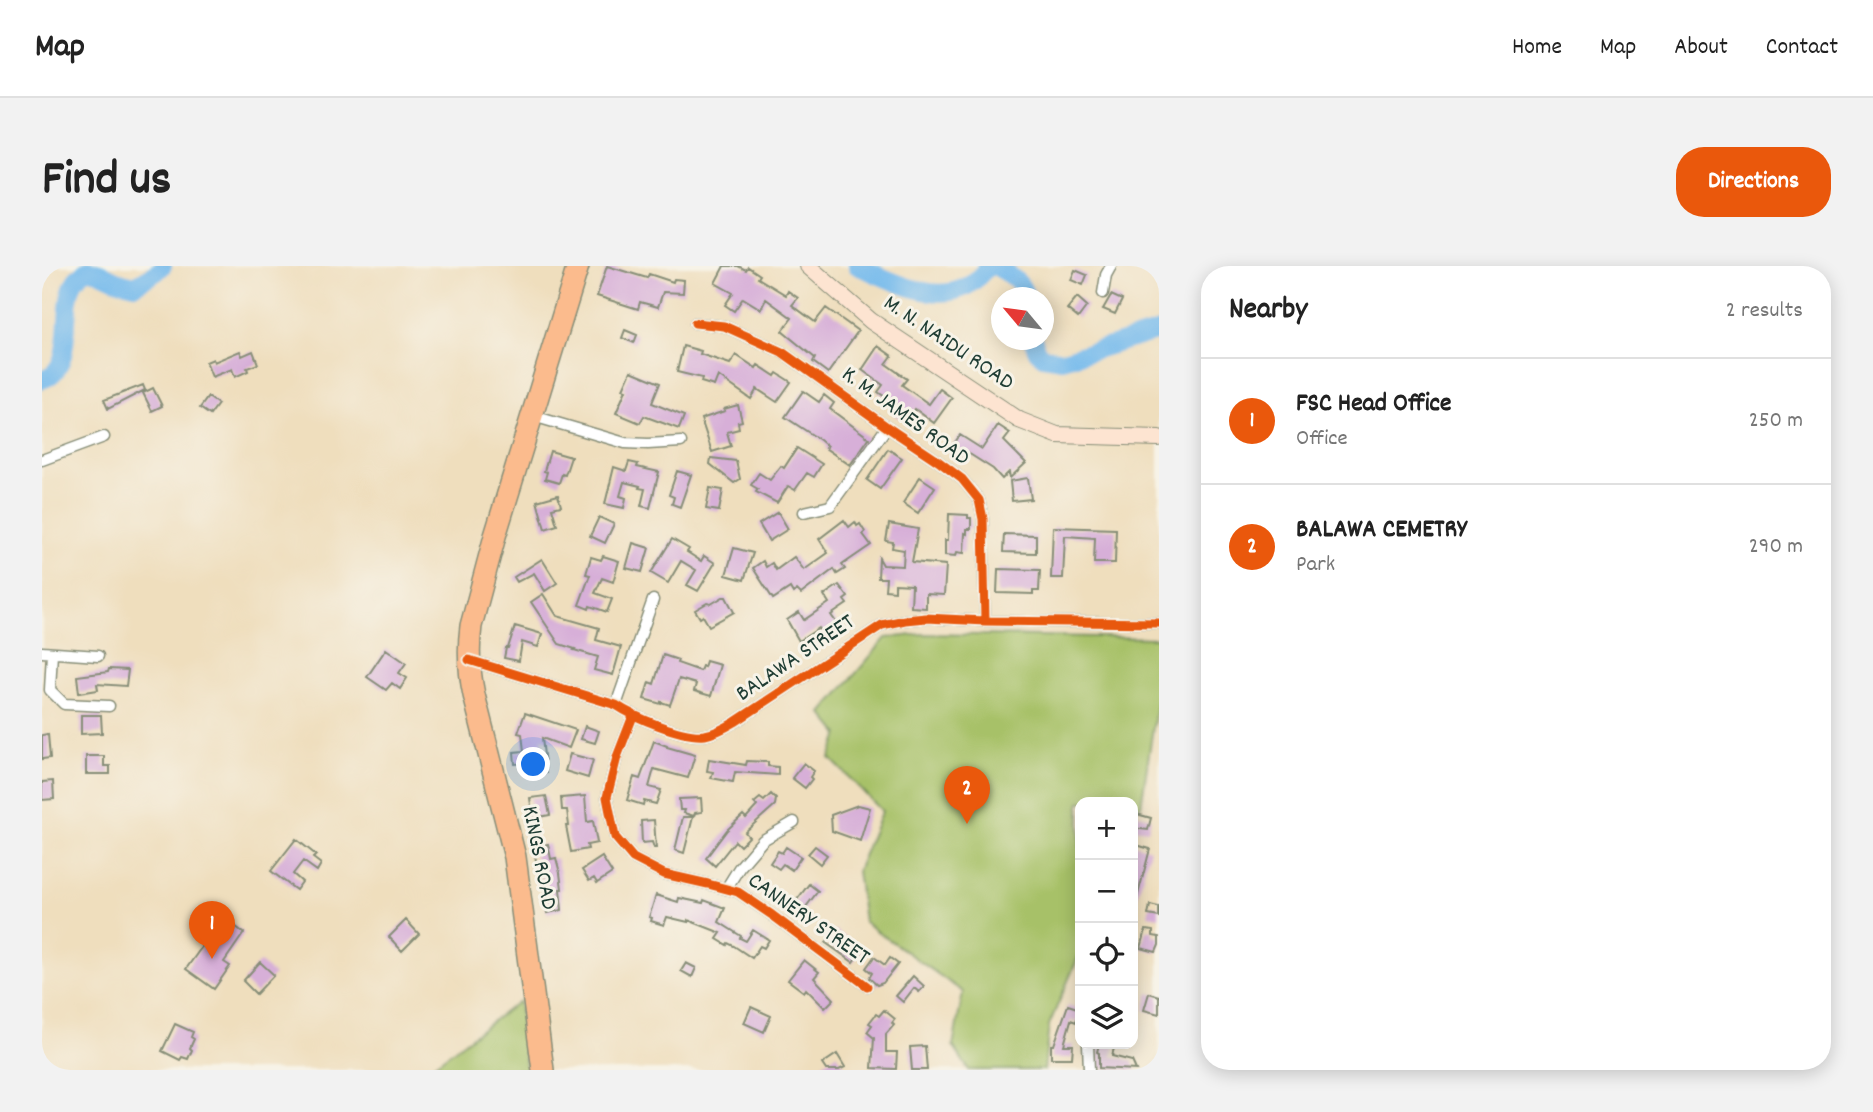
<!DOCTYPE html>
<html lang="en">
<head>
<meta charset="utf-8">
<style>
	body { margin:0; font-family:Dekko,sans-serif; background:#f2f2f2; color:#222 }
	.controls { position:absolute; right:21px; bottom:21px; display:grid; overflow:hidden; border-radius:14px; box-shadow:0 4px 18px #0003 }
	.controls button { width:63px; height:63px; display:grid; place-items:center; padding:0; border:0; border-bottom:2px solid #e0e0e0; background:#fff; color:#222; font:35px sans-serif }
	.compass { position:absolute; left:949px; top:21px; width:63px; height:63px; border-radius:50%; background:#fff; box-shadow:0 4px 18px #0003; rotate:299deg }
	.you { position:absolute; left:492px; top:499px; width:24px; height:24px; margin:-18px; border:5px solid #fff; border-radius:50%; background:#1a73e8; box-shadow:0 0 0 10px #1a73e833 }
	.badge { display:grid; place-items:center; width:46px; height:46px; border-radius:50%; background:#ea580c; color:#fff; font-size:23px; font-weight:700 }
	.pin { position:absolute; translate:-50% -58px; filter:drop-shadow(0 2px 4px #0008) }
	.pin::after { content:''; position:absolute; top:37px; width:24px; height:21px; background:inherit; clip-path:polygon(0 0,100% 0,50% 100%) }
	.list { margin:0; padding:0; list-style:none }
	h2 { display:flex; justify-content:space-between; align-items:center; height:91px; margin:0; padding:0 28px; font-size:30px }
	h2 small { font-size:23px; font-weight:400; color:#767676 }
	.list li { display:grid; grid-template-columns:46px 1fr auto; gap:21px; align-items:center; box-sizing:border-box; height:126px; padding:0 28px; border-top:2px solid #e0e0e0 }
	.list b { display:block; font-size:26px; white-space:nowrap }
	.list p { margin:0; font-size:23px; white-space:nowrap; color:#767676 }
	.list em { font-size:23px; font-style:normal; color:#767676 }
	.icon { flex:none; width:38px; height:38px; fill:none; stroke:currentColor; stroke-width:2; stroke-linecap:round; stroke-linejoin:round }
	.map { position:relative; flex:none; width:1117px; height:804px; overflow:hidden; border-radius:28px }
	header { display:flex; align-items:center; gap:42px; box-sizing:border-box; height:98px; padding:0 35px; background:#fff; border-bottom:2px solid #e0e0e0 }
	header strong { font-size:33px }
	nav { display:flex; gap:38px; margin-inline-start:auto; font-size:24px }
	.intro { display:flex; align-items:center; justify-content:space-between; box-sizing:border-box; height:168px; padding:0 42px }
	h1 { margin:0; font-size:49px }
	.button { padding:18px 32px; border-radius:28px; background:#ea580c; color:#fff; font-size:24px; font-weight:700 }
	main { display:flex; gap:42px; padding:0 42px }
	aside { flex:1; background:#fff; border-radius:28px; box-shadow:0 4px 18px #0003 }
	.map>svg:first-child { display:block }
</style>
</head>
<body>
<header>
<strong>Map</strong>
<nav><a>Home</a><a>Map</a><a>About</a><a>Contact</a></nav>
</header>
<div class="intro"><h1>Find us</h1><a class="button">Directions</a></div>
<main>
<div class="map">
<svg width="1117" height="804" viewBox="0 0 1117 804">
	<rect width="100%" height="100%" fill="#f7f3e8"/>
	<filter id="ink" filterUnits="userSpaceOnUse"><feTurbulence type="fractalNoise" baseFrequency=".0143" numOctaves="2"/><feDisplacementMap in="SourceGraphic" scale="14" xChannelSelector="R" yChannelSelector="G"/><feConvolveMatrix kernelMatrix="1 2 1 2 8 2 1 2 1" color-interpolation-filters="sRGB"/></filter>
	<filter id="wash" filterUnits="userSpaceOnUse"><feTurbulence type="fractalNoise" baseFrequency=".00686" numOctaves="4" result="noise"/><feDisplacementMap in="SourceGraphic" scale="28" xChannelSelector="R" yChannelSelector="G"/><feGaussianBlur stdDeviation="1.57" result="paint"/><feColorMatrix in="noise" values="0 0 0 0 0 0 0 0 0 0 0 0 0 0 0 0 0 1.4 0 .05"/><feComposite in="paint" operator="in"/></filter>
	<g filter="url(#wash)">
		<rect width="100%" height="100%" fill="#efdebd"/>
		<path fill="#a7c167" stroke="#637f4e" stroke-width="2" d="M881 368 1117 372V422L1099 540 1091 541V536H1038V687L1007 759 1002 804H927L911 780 921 726 822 656 815 605 840 545 788 492 797 468 780 447 844 372Z
			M477 735 484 804H385Z"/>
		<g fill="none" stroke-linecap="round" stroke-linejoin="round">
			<path stroke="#75baec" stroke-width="18" d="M815 0C847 13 893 40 927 19 934 15 941 6 947 0
				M953 0C966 8 981 15 984 32
				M992 74 994 84 1001 91 1021 94 1117 65
				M0 114C36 103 17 42 33 15 36 10 41 7 45 3L57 6 76 15 93 19 115 6 121 0"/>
		</g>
		<g id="blocks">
			<path fill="#d7afd8" d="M565 0 605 12 607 8 631 16 632 13 642 14 641 27 621 26 616 41 598 36 596 43 555 30Z
				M682 0H696L704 4 706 1 718 9 716 12 744 29 746 25 756 32 750 39 773 56 784 42 816 65 786 107 771 96 773 92 740 65 750 52 724 33 719 43 701 32 692 45 683 39 691 27 673 17Z
				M1033 4 1045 9 1041 19 1029 14Z
				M1069 29 1080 34 1073 48 1061 43Z
				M1035 31 1045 40 1036 52 1025 43Z
				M583 64 595 69 592 77 580 72Z
				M641 80 659 85 658 88 688 98 694 89 714 102 716 99 733 110 735 107 749 116 735 136 715 123 709 133 676 110 672 120 659 116 660 112 635 106Z
				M836 80 850 90 844 98 865 113 860 119 887 138 898 123 910 132 892 157 873 143 866 153 862 150 860 153 851 147 856 140 836 126 841 119 820 104Z
				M198 85 200 90 211 85 216 98 205 102 206 105 193 111 190 103 170 111 164 96 171 93 172 96Z
				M589 105 618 117 610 137 642 150 637 163 602 150 598 157 574 147 584 124 581 123Z
				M101 119 103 124 66 143 62 134Z
				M111 122 120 140 110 145 101 127Z
				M761 125 777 136 782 129 792 137 788 143 827 172 808 199 783 182 785 180 778 174 743 151Z
				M166 131 176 138 168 149 158 142Z
				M696 139 700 155 696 156 697 163 685 166 689 180 670 186 659 153 683 145 682 143Z
				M956 159 968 167 962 175 984 197 968 212 967 206 960 213 951 203 926 187 923 191 909 182 918 169 940 183Z
				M755 182 780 198 772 211 765 207 753 224 746 220 735 237 714 226 716 223 709 219 717 207 728 214 739 200 742 202Z
				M846 183 860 192 838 223 825 214Z
				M508 185 529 191 523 209 520 208 517 217 503 213 505 206 502 205Z
				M669 192 694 195 698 213 692 217 668 198Z
				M587 196 596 198 595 201 617 206 608 242 599 240 603 223 597 222 598 220 582 216 578 230 584 232 582 242 563 238 572 201 584 205Z
				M635 205 649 209 638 241 630 238 632 231 627 229Z
				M878 211 893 221 876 247 861 237Z
				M986 212 989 233 970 235 968 215Z
				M668 222 681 224 677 245 664 243Z
				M516 229 519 240 510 242 515 259 503 263 495 235Z
				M736 246 746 263 727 275 717 258Z
				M907 248 926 249V252H929V263H925V268L923 267 922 287 915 286 914 290 903 289V274H906Z
				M557 251 572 258 563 277 548 270Z
				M802 254 807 261 813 256 815 260 818 258 823 266 821 268 829 279 800 299 803 303 795 308 792 303 759 328 755 324 751 327 748 322 731 333 711 302 721 295 724 301 730 297 734 304 752 291 762 304 786 287 777 273Z
				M847 258 876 263 870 296 904 299 902 329 884 328V342L869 341 870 319 853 318V325L843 324 844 312H836L837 292 841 299 861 300 862 284 850 282 851 276 844 275Z
				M1011 261 1074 263 1073 297H1052L1053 272 1023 270 1021 312H1009Z
				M962 268 994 269V287L961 286Z
				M630 273 647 283 645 286 659 295 662 290 673 297 656 325 645 319 654 304 639 295 626 317 609 307Z
				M591 277 607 282 600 306 584 302Z
				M692 282 711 287 702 314 684 309Z
				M561 290 577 295 571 316 560 312 553 327 570 333 565 346 548 340 547 343 537 339 548 309 544 308 549 291 559 294Z
				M500 293 515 317 503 325 492 307 475 316 472 311Z
				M956 303 998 304 997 325H991V328L955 327Z
				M797 319 806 331 802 334 805 338 789 349 801 366 791 373 788 369 784 372 777 362 757 375 745 354 757 346 762 354 787 337 782 329Z
				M501 328 515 350 557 362 554 374 579 381 571 409 552 404 556 391 532 384 533 383 517 378 489 336Z
				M681 331H684L692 346 667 360 661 350 658 352 653 344 665 337 669 338Z
				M473 360 500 368 496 381 480 376 477 395 462 392 464 382H466Z
				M344 383 364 397 357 407 365 412 358 423 350 417 344 424 325 411Z
				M621 389 636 394 635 397 658 405 660 400 662 401 664 395 678 399 669 430 652 425 654 418 637 413 628 439 619 436V438L602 433 607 416 612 418Z
				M67 403 86 404 84 420 55 418 56 424 37 427 35 410 66 406Z
				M483 447 534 464 527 482 500 472 504 507 487 509 486 497 473 498 472 486 482 485 480 468 476 467Z
				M39 449H59L60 467 39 468Z
				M543 460 557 465 553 477 539 473Z
				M6 468 8 492 0 493V469Z
				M612 475 625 480V481L653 489 646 512 612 503 607 521 619 524 614 538 602 535 601 539 585 534 592 511 598 513Z
				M528 488 551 494 546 512 523 505Z
				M44 490H62V500H68V508H44Z
				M667 493 704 499 705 495 726 496V500L736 501V509L693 506 691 516 669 512 671 506 665 505Z
				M762 497 772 505 768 511 770 513 763 522 750 512Z
				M11 515 12 533 0 534V516Z
				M729 528 734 533 733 539 703 566 707 571 698 580 693 575 673 600 664 592 685 564 701 549 704 552 715 540 712 537 718 532 722 535Z
				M504 530 508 549 491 552 488 532Z
				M543 530 545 556 551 555 555 577 545 579 546 583 529 586 524 560H527L525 544H520L519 532Z
				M659 532 660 546 653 547 652 550 642 547 643 544H638L637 533Z
				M816 539 828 542 818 575 790 565 789 549Z
				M1091 547 1109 552 1106 564 1091 562Z
				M641 551H651L642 587 633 584Z
				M612 554 614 582H612L610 576 600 577 599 555Z
				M254 573 274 589 271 592 279 598 275 605 261 595 251 608 260 616 254 624 229 605Z
				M506 578 509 593 514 592 518 607 520 623H518L520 644 505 647 499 602H495L492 581Z
				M1091 578 1108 583 1094 636H1091Z
				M773 580 785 589 778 598 766 588Z
				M744 581 759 591 750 604 741 598 737 603 728 597 736 585 740 587Z
				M560 591 570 607 555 617 552 612 547 615 540 604Z
				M767 618 776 625 760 646 751 639Z
				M614 629 636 636 637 632 661 637 662 634 683 642 677 656 699 670 698 672 704 675 711 664 727 674 722 682 718 680 710 692 692 680 686 677 685 679 675 673 679 667 646 654V656L625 651 622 659 609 655 610 652 607 651Z
				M1108 639 1117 641V651L1106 649Z
				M181 651 202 667 182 696 188 700 172 723 144 703Z
				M364 654 377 668 360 685 347 671Z
				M793 664 820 683 811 696 784 677Z
				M1104 664 1111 665V670L1117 671V679L1114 686 1099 682Z
				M832 691 843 699 848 692 856 698 841 717 835 719 827 712 830 707 824 702Z
				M762 694 777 706 772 712 792 733 783 742 764 723 762 726 746 714Z
				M218 696 232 709 214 728 201 715Z
				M644 697 654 702 650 711 639 705Z
				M871 710 882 720 877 726 872 722 861 736 854 730Z
				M1107 727 1117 730V748L1102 744Z
				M1026 739 1038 743 1034 756 1029 754 1022 779H1031L1030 792H1009V779H1012Z
				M709 741 729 750 722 766 702 757Z
				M842 744 853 753 850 757 852 759 844 768V786H855L854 803 830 802 832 772 825 766 830 759 827 757 834 748 837 750Z
				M133 758 151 766 149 771 152 773 148 782 150 784 146 793 140 791 138 794 120 785Z
				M1057 778H1073L1070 790 1090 795 1094 804 1057 802V787L1055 786Z
				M883 780 885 804H870L868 781Z
				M795 788 803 801 797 804H784L780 798Z"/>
		</g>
	</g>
	<g filter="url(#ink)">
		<use href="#blocks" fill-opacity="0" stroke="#878e78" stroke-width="2"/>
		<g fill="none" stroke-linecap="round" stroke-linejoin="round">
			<g stroke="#878e78" stroke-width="13">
				<path id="street" d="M1061 27 1064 9 1069 0
					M653 57 682 60 740 86 845 161 896 195 920 213 937 234 941 253 943 355
					M491 150 583 177 606 178 639 176
					M0 194 62 171
					M762 246 788 240 845 161
					M0 386 56 390
					M10 387 8 424 22 438 67 440
					M427 394 574 439C592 451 641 472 663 469 674 467 683 462 693 456L840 359 863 354 884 352 943 355 1117 357
					M574 439 611 334
					M591 450 575 491 565 531 573 571 591 592 622 608 666 618 696 626 730 649 825 720
					M684 623 697 602 721 574 752 556
					M1046 778 1047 804"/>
			</g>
			<g stroke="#878e78" stroke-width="18">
				<path id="secondary" d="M766 0 829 55 977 154 1015 169 1117 172"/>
			</g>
			<g stroke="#878e78" stroke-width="24">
				<path id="highway" d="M501 804 473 591 432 429C427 406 426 383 429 360L453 270 536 0"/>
			</g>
			<use href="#street" stroke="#fff" stroke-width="10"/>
			<use href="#secondary" stroke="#fde4d1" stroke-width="16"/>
			<use href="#highway" stroke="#fbbb8d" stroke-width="21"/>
			<g stroke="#f7f3e8" stroke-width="13">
				<path id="cycleway" d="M653 57 682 60 740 86 845 161 896 195 920 213 937 234 941 253 943 355
					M427 394 574 439C592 451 641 472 663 469 674 467 683 462 693 456L840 359 863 354 884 352 943 355 1117 357
					M591 450 575 491 565 531 573 571 591 592 622 608 666 618 696 626 730 649 825 720"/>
			</g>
			<use href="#cycleway" stroke="#e8590c" stroke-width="9"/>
		</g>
	</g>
	<g text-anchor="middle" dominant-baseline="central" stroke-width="6" stroke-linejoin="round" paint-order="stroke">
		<g font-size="23" fill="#1f3d34" stroke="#f7f3e8">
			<text transform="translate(906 78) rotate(34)">M. N. NAIDU ROAD</text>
			<text transform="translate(863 151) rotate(36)">K. M. JAMES ROAD</text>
			<text transform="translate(754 393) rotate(-34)">BALAWA STREET</text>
			<text transform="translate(496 592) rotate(79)">KINGS ROAD</text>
			<text transform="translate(766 654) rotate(35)">CANNERY STREET</text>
		</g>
	</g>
</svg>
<div class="controls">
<button>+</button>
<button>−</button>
<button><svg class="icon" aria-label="locate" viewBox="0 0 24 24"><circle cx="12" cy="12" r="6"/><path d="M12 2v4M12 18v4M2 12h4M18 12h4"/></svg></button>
<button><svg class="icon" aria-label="layers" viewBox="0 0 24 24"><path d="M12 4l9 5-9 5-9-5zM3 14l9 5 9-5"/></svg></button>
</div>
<svg class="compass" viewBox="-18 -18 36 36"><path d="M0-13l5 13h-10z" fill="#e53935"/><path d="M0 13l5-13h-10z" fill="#767676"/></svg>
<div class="you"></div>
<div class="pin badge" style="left:170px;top:693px">1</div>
<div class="pin badge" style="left:925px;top:558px">2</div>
</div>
<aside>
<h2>Nearby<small>2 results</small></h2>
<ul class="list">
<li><span class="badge">1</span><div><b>FSC Head Office</b><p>Office</p></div><em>250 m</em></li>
<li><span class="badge">2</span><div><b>BALAWA CEMETRY</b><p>Park</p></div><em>290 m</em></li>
</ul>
</aside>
</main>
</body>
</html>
